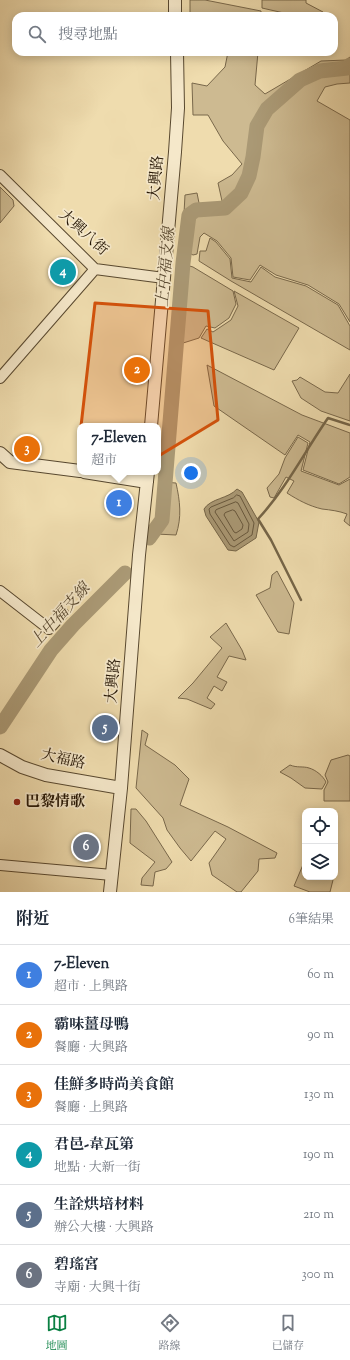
<!DOCTYPE html>
<html lang="zh-TW">
<head>
<meta charset="utf-8">
<style>
	body { margin:0; font-family:"Sorts Mill Goudy","Noto Serif TC",serif; background:#f6f6f7; color:#1f2937 }
	.controls { position:absolute; right:12px; bottom:12px; display:grid; overflow:hidden; border-radius:8px; box-shadow:0 2px 10px #0003 }
	.controls button { width:36px; height:36px; display:grid; place-items:center; padding:0; border:0; border-bottom:1px solid #e0e1e3; background:#fff; color:#1f2937; font:20px sans-serif }
	.you { position:absolute; left:191px; top:473px; width:14px; height:14px; margin:-10px; border:3px solid #fff; border-radius:50%; background:#1a73e8; box-shadow:0 0 0 6px #1a73e833 }
	.badge { display:grid; place-items:center; width:26px; height:26px; border-radius:50%; background:#0b8043; color:#fff; font-size:13px; font-weight:700 }
	.pin { position:absolute; translate:-50% -50%; border:2px solid #fff; box-shadow:0 1px 4px #0006 }
	.popup { position:absolute; left:77px; top:423px; width:84px; height:52px; box-sizing:border-box; display:grid; place-content:center; border-radius:8px; background:#fff; filter:drop-shadow(0 1px 3px #0005); font-size:13px; white-space:nowrap; color:#747a83 }
	.popup b { font-size:15px; color:#1f2937 }
	.popup::after { content:''; position:absolute; left:50%; top:100%; margin-left:-8px; border:8px solid transparent; border-top-color:#fff }
	.list { margin:0; padding:0; list-style:none }
	h2 { display:flex; justify-content:space-between; align-items:center; height:52px; margin:0; padding:0 16px; font-size:17px }
	h2 small { font-size:13px; font-weight:400; color:#747a83 }
	.list li { display:grid; grid-template-columns:26px 1fr auto; gap:12px; align-items:center; box-sizing:border-box; height:60px; padding:0 16px; border-top:1px solid #e0e1e3 }
	.list b { display:block; font-size:15px; white-space:nowrap }
	.list p { margin:0; font-size:13px; white-space:nowrap; color:#747a83 }
	.list em { font-size:13px; font-style:normal; color:#747a83 }
	.icon { flex:none; width:22px; height:22px; fill:none; stroke:currentColor; stroke-width:2; stroke-linecap:round; stroke-linejoin:round }
	.map { position:relative; flex:none; width:350px; height:892px; overflow:hidden }
	.search { position:absolute; background:#fff; box-shadow:0 2px 10px #0003; left:12px; right:12px; top:12px; height:44px; display:flex; align-items:center; gap:10px; box-sizing:border-box; padding:0 14px; border-radius:12px; color:#747a83; font-size:15px }
	.sheet { height:412px; background:#fff }
	nav { display:flex; justify-content:space-around; align-items:center; box-sizing:border-box; height:56px; border-top:1px solid #e0e1e3; background:#fff; font-size:11px; color:#747a83 }
	nav a { display:grid; justify-items:center; gap:2px }
	nav .on { color:#0b8043 }
	.map>svg:first-child { display:block }
</style>
</head>
<body>
<div class="map">
<svg width="350" height="892" viewBox="0 0 350 892">
	<rect width="100%" height="100%" fill="#efdcae"/>
	<filter id="stains"><feTurbulence type="fractalNoise" baseFrequency=".005" numOctaves="4"/><feColorMatrix values="0 0 0 0 .2 0 0 0 0 .09 0 0 0 0 .02 0 0 0 .5 -.17"/></filter>
	<radialGradient id="worn" r=".72"><stop offset=".6" stop-color="#630" stop-opacity="0"/><stop offset="1" stop-color="#630" stop-opacity=".3"/></radialGradient>
	<path fill="#cdba91" stroke="#79684b" d="M190 0H205L261 11V16H190Z
		M262 0H306V3L323 12 320 16H297L262 8Z
		M228 52H258L255 85 265 94 321 61 346 60 350 57V83L337 84 325 87 317 101 350 120V322L339 304 308 285 276 275 260 265 250 280 233 277 231 258 217 241 204 233 200 237 197 254 193 255 182 249 185 195 197 193 201 213 224 210 218 183 232 175 242 164 223 141 208 115H193L192 83 207 86 225 67Z
		M0 187 13 200 14 206 0 223Z
		M210 238 216 242 230 259 232 278 251 282 261 267 275 277 306 286 338 305 350 326V350L231 281 199 261 200 251H206Z
		M186 265 193 267 233 291 236 304 229 318 215 328 206 326 199 338 180 344Z
		M234 291 299 328 274 370 201 338 207 329 213 332 231 320 238 306Z
		M207 365 302 415 350 433V477L339 484 303 470 310 442 298 435 285 455 214 406Z
		M350 374V421L321 411 301 398 292 381 297 380 300 377 325 392 338 393Z
		M298 437 308 443 301 471 339 485 350 479V526L344 521 347 514C339 511 331 510 322 509 309 506 298 500 287 493L294 481 286 477 274 498 270 497 267 488 279 474 285 458Z
		M162 482 176 483C180 501 182 517 176 535L156 534Z
		M277 571 294 603 289 634 278 632 256 595 270 588 272 575Z
		M226 623 242 650 246 660 229 656 217 677 227 682 222 691 214 686 207 698 215 704 211 709 187 699 178 698 193 683 222 648 210 637Z
		M142 730 148 734 145 745 175 765 189 779 180 805 228 827 277 853 275 858 259 859 258 871 241 892H237L212 875 209 863 226 839 215 831 191 861 180 848 167 830 163 818 136 788Z
		M348 755 350 756V801H324V790L328 782 325 775 331 760Z
		M290 765C297 768 303 766 309 768 316 770 323 776 326 782L322 789 305 788 291 778 280 772Z
		M131 809H136L146 821 172 862 166 869 155 872 153 886 141 885 142 878 155 862 130 843Z
		M305 860V877H332L333 880 330 892H310L294 886Z"/>
	<path fill="#aa9975" stroke="#756548" d="M237 489 242 492 259 522 256 538 236 551 228 550 206 516 204 509C211 498 228 499 237 489Z"/>
	<g fill="none" stroke-linecap="round" stroke-linejoin="round">
		<path stroke="#68583d" stroke-width="1" d="M237 495 240 496 254 523 252 535 234 547 230 545 210 514 209 509 211 507 233 498Z
			M236 502 238 503 249 524 248 532 234 541 215 512 216 510Z
			M233 510 235 511 243 525 242 529 236 533 234 532 224 515 225 513Z"/>
		<path stroke="#756548" stroke-width="2.5" d="M301 600 271 540 258 519C286 489 305 451 328 418L350 425"/>
		<path stroke="#aa9975" stroke-width="15" d="M149 538 162 520 183 263 189 215 196 210 225 208 241 193 249 176 253 157 257 126 267 109 300 80 320 71 347 68 350 65
			M0 727 51 650 73 625 125 573"/>
		<g stroke="#58482f" stroke-width="12">
			<path id="minor" d="M0 175 95 269 164 278
				M0 378 95 269
				M0 591 49 629 63 613
				M0 865 112 875"/>
		</g>
		<g stroke="#58482f" stroke-width="14">
			<path id="tertiary" d="M175 0V16
				M151 426 175 152 178 108 177 52
				M0 453 10 462 80 471
				M84 472 147 482
				M0 755 22 767 46 775 121 788
				M110 892 121 788 139 555 148 472"/>
		</g>
		<use href="#minor" stroke="#f5e8ca" stroke-width="10"/>
		<use href="#tertiary" stroke="#f5e8ca" stroke-width="12"/>
	</g>
	<path fill="#d4520b" fill-opacity="0.2" stroke="#d4520b" stroke-width="3" stroke-linejoin="round" d="M95 303 208 311 218 420 142 466 80 435Z"/>
	<circle fill="#8f2418" stroke="#f5e8ca" stroke-width="1.5" cx="17" cy="802" r="4"/>
	<g text-anchor="middle" dominant-baseline="central" stroke-width="3.5" stroke-linejoin="round" paint-order="stroke">
		<g font-size="15" fill="#251605" stroke="#f5e8ca">
			<text transform="translate(157 178) rotate(-85)">大興路</text>
			<text transform="translate(83 233) rotate(42)">大興八街</text>
			<text transform="translate(114 681) rotate(-85)">大興路</text>
			<text transform="translate(63 760) rotate(13)">大福路</text>
		</g>
		<g font-size="15" font-weight="bold" fill="#251605" stroke="#f5e8ca" text-anchor="start">
			<text x="25" y="802">巴黎情歌</text>
		</g>
		<g font-size="16" font-style="italic" fill="#5a4a32" stroke="#f5e8ca">
			<text transform="translate(167 267) rotate(-85)">上中福支線</text>
			<text transform="translate(61 616) rotate(-48)">上中福支線</text>
		</g>
	</g>
	<rect width="100%" height="100%" filter="url(#stains)"/>
	<rect width="100%" height="100%" fill="url(#worn)"/>
</svg>
<div class="controls">
<button><svg class="icon" aria-label="locate" viewBox="0 0 24 24"><circle cx="12" cy="12" r="6"/><path d="M12 2v4M12 18v4M2 12h4M18 12h4"/></svg></button>
<button><svg class="icon" aria-label="layers" viewBox="0 0 24 24"><path d="M12 4l9 5-9 5-9-5zM3 14l9 5 9-5"/></svg></button>
</div>
<div class="you"></div>
<div class="pin badge" style="left:119px;top:503px;background:#3f7fe0">1</div>
<div class="popup"><b>7-Eleven</b>超市</div>
<div class="pin badge" style="left:137px;top:370px;background:#e8710a">2</div>
<div class="pin badge" style="left:27px;top:449px;background:#e8710a">3</div>
<div class="pin badge" style="left:63px;top:272px;background:#0f9aa8">4</div>
<div class="pin badge" style="left:105px;top:728px;background:#5c6f8a">5</div>
<div class="pin badge" style="left:86px;top:847px;background:#6b7280">6</div>
<div class="search"><svg class="icon" aria-label="search" viewBox="0 0 24 24"><circle cx="10" cy="10" r="6"/><path d="M15 15l6 6"/></svg>搜尋地點</div>
</div>
<section class="sheet">
<h2>附近<small>6筆結果</small></h2>
<ul class="list">
<li><span class="badge" style="background:#3f7fe0">1</span><div><b>7-Eleven</b><p>超市 · 上興路</p></div><em>60 m</em></li>
<li><span class="badge" style="background:#e8710a">2</span><div><b>霸味薑母鴨</b><p>餐廳 · 大興路</p></div><em>90 m</em></li>
<li><span class="badge" style="background:#e8710a">3</span><div><b>佳鮮多時尚美食館</b><p>餐廳 · 上興路</p></div><em>130 m</em></li>
<li><span class="badge" style="background:#0f9aa8">4</span><div><b>君邑-韋瓦第</b><p>地點 · 大新一街</p></div><em>190 m</em></li>
<li><span class="badge" style="background:#5c6f8a">5</span><div><b>生詮烘培材料</b><p>辦公大樓 · 大興路</p></div><em>210 m</em></li>
<li><span class="badge" style="background:#6b7280">6</span><div><b>碧瑤宮</b><p>寺廟 · 大興十街</p></div><em>300 m</em></li>
</ul>
</section>
<nav>
<a class="on"><svg class="icon" aria-label="map" viewBox="0 0 24 24"><path d="M3 6l6-2 6 2 6-2v14l-6 2-6-2-6 2zM9 4v14M15 6v14"/></svg>地圖</a>
<a><svg class="icon" aria-label="directions" viewBox="0 0 24 24"><path d="M12 3l9 9-9 9-9-9zM9 14v-3h6M13 9l2 2-2 2"/></svg>路線</a>
<a><svg class="icon" aria-label="saved" viewBox="0 0 24 24"><path d="M7 4h10v16l-5-4-5 4z"/></svg>已儲存</a>
</nav>
</body>
</html>
